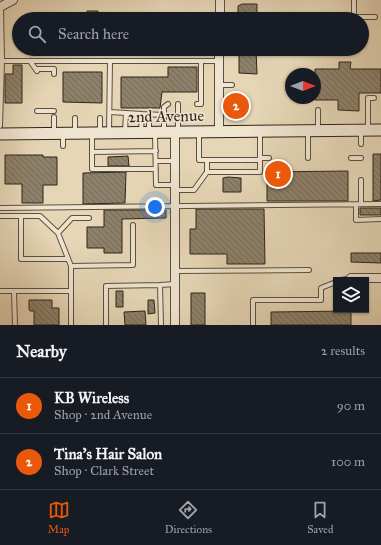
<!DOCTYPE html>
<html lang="en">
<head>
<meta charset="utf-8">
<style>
	body { margin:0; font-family:"IM FELL Great Primer",serif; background:#242831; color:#f1f3f6 }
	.controls { position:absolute; right:12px; bottom:12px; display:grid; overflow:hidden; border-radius:0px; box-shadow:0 1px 3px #0004 }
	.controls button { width:36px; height:36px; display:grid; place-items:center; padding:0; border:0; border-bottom:1px solid #363941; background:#171b24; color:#f1f3f6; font:20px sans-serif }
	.compass { position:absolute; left:285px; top:68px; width:36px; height:36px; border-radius:50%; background:#171b24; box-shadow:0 1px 3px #0004; rotate:90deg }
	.you { position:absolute; left:155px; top:207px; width:14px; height:14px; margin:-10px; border:3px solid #fff; border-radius:50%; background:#1a73e8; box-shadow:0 0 0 6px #1a73e833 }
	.badge { display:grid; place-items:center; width:26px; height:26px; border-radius:50%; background:#ea580c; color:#fff; font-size:13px; font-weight:700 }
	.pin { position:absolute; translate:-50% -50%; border:2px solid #fff; box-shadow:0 1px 4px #0006 }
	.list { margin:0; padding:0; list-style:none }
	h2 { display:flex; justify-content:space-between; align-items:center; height:52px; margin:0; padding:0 16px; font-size:17px }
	h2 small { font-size:13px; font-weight:400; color:#9ea1a6 }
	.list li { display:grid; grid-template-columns:26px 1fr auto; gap:12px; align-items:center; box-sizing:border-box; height:56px; padding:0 16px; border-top:1px solid #363941 }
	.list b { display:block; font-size:15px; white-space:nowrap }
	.list p { margin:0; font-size:13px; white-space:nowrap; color:#9ea1a6 }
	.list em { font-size:13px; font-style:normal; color:#9ea1a6 }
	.icon { flex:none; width:22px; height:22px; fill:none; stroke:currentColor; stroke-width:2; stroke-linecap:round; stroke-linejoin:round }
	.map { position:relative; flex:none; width:381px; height:325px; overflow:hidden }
	.search { position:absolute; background:#171b24; box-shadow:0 1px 3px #0004; left:12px; right:12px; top:12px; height:44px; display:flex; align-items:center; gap:10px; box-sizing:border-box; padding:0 14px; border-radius:22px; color:#9ea1a6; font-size:15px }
	.sheet { height:164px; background:#171b24 }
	nav { display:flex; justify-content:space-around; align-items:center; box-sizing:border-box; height:56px; border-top:1px solid #363941; background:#171b24; font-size:11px; color:#9ea1a6 }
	nav a { display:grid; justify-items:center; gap:2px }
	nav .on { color:#ea580c }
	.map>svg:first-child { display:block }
</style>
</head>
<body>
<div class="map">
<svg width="381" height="325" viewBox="0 0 381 325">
	<defs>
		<pattern id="building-back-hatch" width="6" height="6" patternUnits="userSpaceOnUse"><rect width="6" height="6" fill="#8d816b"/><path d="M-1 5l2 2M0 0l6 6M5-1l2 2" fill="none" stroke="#746957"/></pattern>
	</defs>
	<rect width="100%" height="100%" fill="#e6d6b6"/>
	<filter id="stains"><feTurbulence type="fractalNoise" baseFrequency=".005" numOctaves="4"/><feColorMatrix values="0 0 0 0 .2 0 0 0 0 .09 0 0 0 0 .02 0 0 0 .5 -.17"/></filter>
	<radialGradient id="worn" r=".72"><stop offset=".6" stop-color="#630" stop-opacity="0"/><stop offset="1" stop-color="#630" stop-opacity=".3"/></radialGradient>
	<path fill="url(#building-back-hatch)" stroke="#2d2419" d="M242 4H257V14L242 16 238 14V6Z
		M87 11H98V19H86Z
		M239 49H256L257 74 239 73Z
		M339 62H351L350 69H381V93H359V111L338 110V100H315V69H339Z
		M13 65H22V103H5V74H13Z
		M168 67H197V92H162L160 108H121V77H168Z
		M63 72H102V103L63 102Z
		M232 97H241V118H234L232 115Z
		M373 154H381V200L373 201Z
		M5 155H43V157H57V185H43V203H22V184H5Z
		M128 156 129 166H108V157Z
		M348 171V201H267V172Z
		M126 172 125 203 83 204V173Z
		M228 177 241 178V192H223V178Z
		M360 208H381V215H360Z
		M196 209H264L265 264H227V254H190V229H196Z
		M104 210H166V218L122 219V253H104V248H87V227H104Z
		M351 253H381V263L351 262Z
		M116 291H123V307H116Z
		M191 293H205V325H191Z
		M29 300H52V308H59V325H34V311H30L29 309Z
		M148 300H154L155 313 148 314Z
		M145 311 146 325H125L124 312Z
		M351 311V325H271V312Z"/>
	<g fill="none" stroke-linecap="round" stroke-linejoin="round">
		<g stroke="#5b5040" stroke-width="6">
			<path id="lane" d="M354 17H375
				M354 19V0
				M2 61H219
				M30 61 37 71
				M37 69H54V74
				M219 85H232
				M197 104H201V61
				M37 111H54
				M110 112 126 113 125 132
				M126 113 142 114 141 132
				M142 114 164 115
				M75 118V133
				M100 118V132
				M0 126 2 61 1 7
				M318 130V110
				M368 130V98H374
				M308 131V158
				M361 131V144
				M54 132V117
				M109 132 110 62
				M149 132V114
				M164 132V107L168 104
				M178 132V104
				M63 133V146
				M155 133 156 185H175
				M199 133V160H260
				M92 135V169H156
				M92 152 156 151
				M260 158H269
				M351 158H361
				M156 161H175
				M207 172H260V132
				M361 180V204
				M175 190H194L207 172V160
				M356 205V220L381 219
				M0 208 381 204
				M0 216H40L58 233 71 266
				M21 216V259H68
				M58 233 72 218H89
				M175 271 309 270
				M342 280 351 278
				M0 291H71V266L133 265V225
				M14 291 15 325
				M71 291V325
				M106 325V286L160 285
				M161 325 160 285 175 284
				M253 325V300H321V288L336 282"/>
		</g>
		<g stroke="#5b5040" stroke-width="10">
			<path id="street" d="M0 7 13 0
				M220 19V0
				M219 132V49
				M351 278H381
				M175 325V132"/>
		</g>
		<g stroke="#2d2419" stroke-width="13">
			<path id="secondary" d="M0 134 381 130"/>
		</g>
		<use href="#lane" stroke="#efe4d0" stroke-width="4"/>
		<use href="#street" stroke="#efe4d0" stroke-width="8"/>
		<use href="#secondary" stroke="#efe4d0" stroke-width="11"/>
	</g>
	<g text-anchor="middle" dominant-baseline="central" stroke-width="3" stroke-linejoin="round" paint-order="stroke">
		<g font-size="16" fill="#2d2419" stroke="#efe4d0">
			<text transform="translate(166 116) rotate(-1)">2nd Avenue</text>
		</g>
	</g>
	<rect width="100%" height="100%" filter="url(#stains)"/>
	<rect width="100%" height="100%" fill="url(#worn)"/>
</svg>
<div class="controls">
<button><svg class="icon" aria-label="layers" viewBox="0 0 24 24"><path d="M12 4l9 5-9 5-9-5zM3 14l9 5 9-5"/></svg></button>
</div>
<svg class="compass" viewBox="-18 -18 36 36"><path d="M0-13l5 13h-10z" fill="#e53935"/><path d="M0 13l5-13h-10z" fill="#9ea1a6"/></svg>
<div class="you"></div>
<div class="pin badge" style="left:278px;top:174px">1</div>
<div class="pin badge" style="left:236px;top:106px">2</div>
<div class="search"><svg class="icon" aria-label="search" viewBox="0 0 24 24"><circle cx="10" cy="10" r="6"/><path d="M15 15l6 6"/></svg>Search here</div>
</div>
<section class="sheet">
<h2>Nearby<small>2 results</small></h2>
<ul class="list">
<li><span class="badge">1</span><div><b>KB Wireless</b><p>Shop · 2nd Avenue</p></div><em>90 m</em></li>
<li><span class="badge">2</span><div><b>Tina's Hair Salon</b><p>Shop · Clark Street</p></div><em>100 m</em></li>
</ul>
</section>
<nav>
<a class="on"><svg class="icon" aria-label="map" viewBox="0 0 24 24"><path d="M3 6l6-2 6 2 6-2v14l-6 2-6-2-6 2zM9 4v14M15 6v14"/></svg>Map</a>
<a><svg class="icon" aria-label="directions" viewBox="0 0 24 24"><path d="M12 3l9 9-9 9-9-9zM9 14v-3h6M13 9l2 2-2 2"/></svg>Directions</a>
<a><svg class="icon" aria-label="saved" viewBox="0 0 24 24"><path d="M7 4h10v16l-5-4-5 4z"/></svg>Saved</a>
</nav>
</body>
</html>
